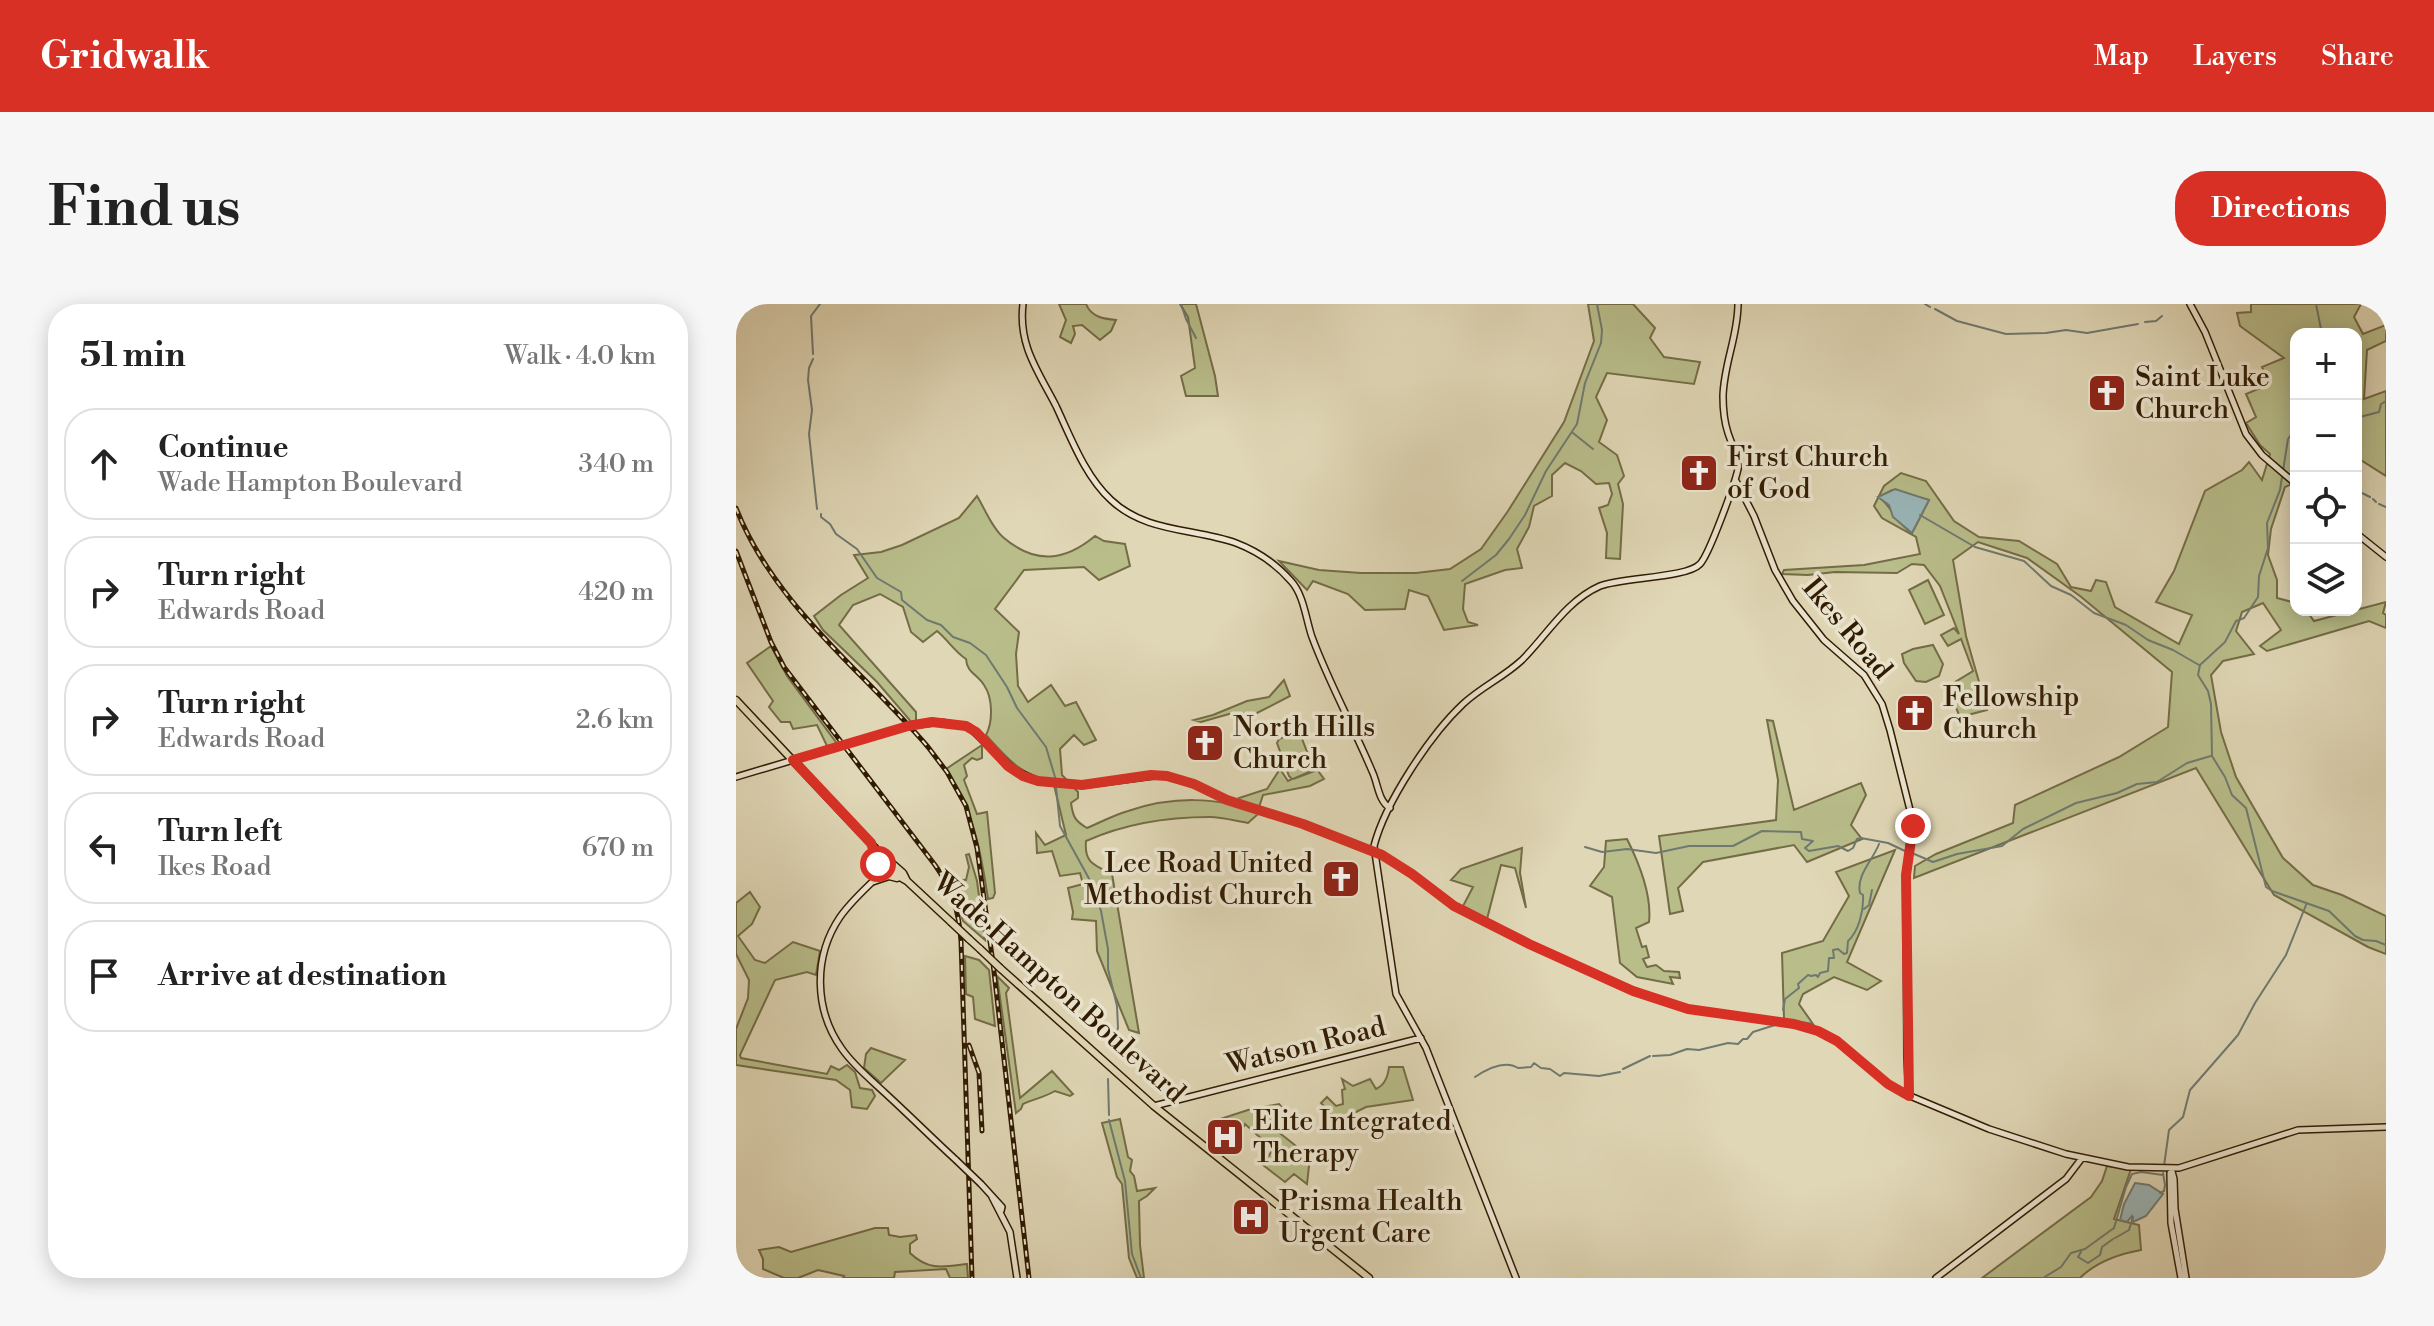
<!DOCTYPE html>
<html lang="en">
<head>
<meta charset="utf-8">
<style>
	body { margin:0; font-family:"Libre Bodoni",serif; background:#f6f6f6; color:#222 }
	.controls { position:absolute; right:24px; top:24px; display:grid; overflow:hidden; border-radius:16px; box-shadow:0 4px 20px #0003 }
	.controls button { width:72px; height:72px; display:grid; place-items:center; padding:0; border:0; border-bottom:2px solid #e0e0e0; background:#fff; color:#222; font:40px sans-serif }
	.stop { position:absolute; width:24px; height:24px; margin:-18px; border:6px solid #d93025; border-radius:50%; background:#fff }
	.stop.end { background:#d93025; border-color:#fff; box-shadow:0 2px 8px #0008 }
	.list { margin:0; padding:0; list-style:none }
	h2 { display:flex; justify-content:space-between; align-items:center; height:104px; margin:0; padding:0 32px; font-size:34px }
	h2 small { font-size:26px; font-weight:400; color:#767676 }
	.list li { display:grid; grid-template-columns:52px 1fr auto; gap:24px; align-items:center; box-sizing:border-box; height:112px; margin:0 16px 16px; padding:0 16px; border:2px solid #e0e0e0; border-radius:32px }
	.list b { display:block; font-size:30px; white-space:nowrap }
	.list p { margin:0; font-size:26px; white-space:nowrap; color:#767676 }
	.list em { font-size:26px; font-style:normal; color:#767676 }
	.icon { flex:none; width:44px; height:44px; fill:none; stroke:currentColor; stroke-width:2; stroke-linecap:round; stroke-linejoin:round }
	.map { position:relative; flex:none; width:1650px; height:974px; overflow:hidden; border-radius:32px }
	header { display:flex; align-items:center; gap:48px; box-sizing:border-box; height:112px; padding:0 40px; background:#d93025; color:#fff }
	header strong { font-size:38px }
	nav { display:flex; gap:44px; margin-inline-start:auto; font-size:28px }
	.intro { display:flex; align-items:center; justify-content:space-between; box-sizing:border-box; height:192px; padding:0 48px }
	h1 { margin:0; font-size:56px }
	.button { padding:20px 36px; border-radius:32px; background:#d93025; color:#fff; font-size:28px; font-weight:700 }
	main { display:flex; gap:48px; padding:0 48px }
	aside { flex:1; background:#fff; border-radius:32px; box-shadow:0 4px 20px #0003 }
	.map>svg:first-child { display:block }
</style>
</head>
<body>
<header>
<strong>Gridwalk</strong>
<nav><a>Map</a><a>Layers</a><a>Share</a></nav>
</header>
<div class="intro"><h1>Find us</h1><a class="button">Directions</a></div>
<main>
<aside>
<h2>51 min<small>Walk · 4.0 km</small></h2>
<ul class="list">
<li><svg class="icon" aria-label="ahead" viewBox="0 0 24 24"><path d="M12 20V5M6 11l6-6 6 6"/></svg><div><b>Continue</b><p>Wade Hampton Boulevard</p></div><em>340 m</em></li>
<li><svg class="icon" aria-label="right" viewBox="0 0 24 24"><path d="M7 20v-9h11M14 6l5 5-5 5"/></svg><div><b>Turn right</b><p>Edwards Road</p></div><em>420 m</em></li>
<li><svg class="icon" aria-label="right" viewBox="0 0 24 24"><path d="M7 20v-9h11M14 6l5 5-5 5"/></svg><div><b>Turn right</b><p>Edwards Road</p></div><em>2.6 km</em></li>
<li><svg class="icon" aria-label="left" viewBox="0 0 24 24"><path d="M17 20v-9H6M10 6l-5 5 5 5"/></svg><div><b>Turn left</b><p>Ikes Road</p></div><em>670 m</em></li>
<li><svg class="icon" aria-label="arrive" viewBox="0 0 24 24"><path d="M6 21V4h12l-3 4 3 4H6"/></svg><div><b>Arrive at destination</b></div></li>
</ul>
</aside>
<div class="map">
<svg width="1650" height="974" viewBox="0 0 1650 974">
	<rect width="100%" height="100%" fill="#e0d7b6"/>
	<filter id="stains"><feTurbulence type="fractalNoise" baseFrequency=".0025" numOctaves="4"/><feColorMatrix values="0 0 0 0 .2 0 0 0 0 .09 0 0 0 0 .02 0 0 0 .5 -.17"/></filter>
	<radialGradient id="worn" r=".72"><stop offset=".6" stop-color="#630" stop-opacity="0"/><stop offset="1" stop-color="#630" stop-opacity=".3"/></radialGradient>
	<path fill="#b8bd8a" stroke="#746c46" stroke-width="2" fill-rule="evenodd" d="M323 0H350C355 13 368 15 380 16L375 27 364 36 346 21 337 22 339 30 335 39 324 33 330 16Z
		M444 0H460L479 72 482 92H450L445 72 459 64 452 13Z
		M852 0H897L919 24 914 34 928 53 964 58 958 80 871 69 860 93 871 116 863 138 881 151 888 172 882 180 887 200 884 255 870 254 871 229 863 204 872 201 876 190 873 179 860 180 845 167 829 159 816 171V192L798 202 793 223 781 245 786 264 769 266 729 280 727 305 732 318 742 321 708 326 692 292 673 286 669 305 629 306 612 290 577 277 571 286 543 257 583 266 625 269H680L714 265 745 245 772 207 828 118 858 37Z
		M1515 0H1625L1618 13 1627 30 1650 21V37L1631 46 1628 95 1650 87V172L1620 153V30H1560V178L1549 183 1535 225 1532 251 1541 276V294L1560 299V306H1570L1578 317 1650 298 1647 309 1650 311V324L1633 317 1531 347 1524 342 1545 326 1527 299 1506 308 1500 327 1518 350 1487 357 1475 371 1485 428 1500 473 1547 554 1577 581 1606 591 1650 612V650L1632 643 1538 591 1460 464 1178 574 1179 562 1200 550 1277 519 1279 501 1383 453 1432 423 1436 368 1344 292 1291 254 1242 238 1217 256 1230 332 1251 406 1224 413 1211 383 1237 367 1225 335 1212 342 1205 331 1218 324 1223 330 1204 282 1188 261 1176 260 1161 269 1099 268 1072 271 1046 270 1048 266 1128 261 1184 250 1180 233 1146 214 1138 202 1148 182 1165 169 1190 177 1218 217 1243 233 1283 237 1321 260 1335 283 1355 287 1360 276 1370 278 1379 303 1443 340 1456 311 1420 298 1438 267 1469 187 1506 166 1513 158 1526 176 1534 150 1524 141 1510 119 1520 113 1510 90 1534 80 1526 63 1548 54 1504 22 1501 9 1515 8ZM1156 186 1193 196 1176 229C1158 217 1158 205 1143 193Z
		M241 192C249 205 256 224 268 234 300 261 329 257 359 232L368 237 389 240 394 262 363 276 348 263 288 266 259 305 283 328 280 350 282 382 292 398 315 381 329 402 340 398 360 436 348 441 338 431 324 445 326 471 342 488V494L335 499C337 513 339 517 351 524 365 518 378 511 392 507 433 493 483 491 522 510L512 519C500 517 486 513 474 513 433 513 388 520 350 537 348 559 358 561 376 570L403 729 393 726 361 647 360 617 336 615 337 608 332 584 347 580 344 569 324 572 316 547 301 549 300 529 309 541 330 531 317 477C286 473 270 453 250 431 257 418 257 394 248 381 241 370 231 369 230 355 218 347 212 336 201 327L187 338 175 328 167 303 144 290 117 301 103 321 180 408V416L177 420 141 378 87 326 78 312 105 291 132 274 118 251 145 248 166 241 223 214Z
		M1192 276 1208 311 1189 320 1173 286Z
		M1197 341 1207 360 1203 372 1190 378 1180 377 1168 359 1166 350 1177 345Z
		M35 342 51 372 102 441 91 442 81 421 57 425 54 418H45L33 403 37 397 11 359Z
		M548 376 554 392 521 409 493 410 465 418 458 416 477 411 511 397 533 393Z
		M1031 416 1037 417 1058 506 1125 479 1130 491 1115 521 1126 535 1071 558 1058 541 967 558 942 584 947 607 934 610 923 532 1040 516 1042 476Z
		M563 427 578 466 557 475 579 467 577 460 588 475 574 482 527 491 523 503 506 498 503 494 531 485 544 465 552 477 556 475 553 472 541 439 543 435Z
		M246 441V454L241 456 236 454 228 461 231 472 228 476 241 510 251 508 259 589 257 594 252 595C244 542 238 511 210 465Z
		M891 535C903 559 916 591 913 618L900 624 906 643 910 642 913 653 907 655 911 663 920 661 928 667 943 668 944 674 934 673 937 680 901 673 884 659 876 593 854 582 868 563 870 537Z
		M786 544 784 569 790 604 779 564 765 561 751 615 727 602 737 583 715 576 725 565Z
		M1159 546 1111 658 1145 677 1131 686 1098 673 1067 690 1063 700 1077 720 1048 715 1046 649 1087 637 1113 592 1100 568Z
		M233 550 241 577 249 636 227 617 212 575 230 576 233 563 230 551Z
		M14 588 24 603 16 620 2 632 19 656 29 659 57 638 84 647 80 671 71 668 39 676 4 751 5 754 91 770 95 762 103 766 111 761 119 768 124 784 136 786 139 792 131 805 116 803 114 786 100 776 0 761V725L12 694 13 676 0 650V599Z
		M229 652 243 656 253 666 259 722 239 715 237 693 230 690Z
		M261 672 273 684 270 689 284 794 316 767 337 790 334 792 319 787C309 793 298 795 287 800L285 805 280 809Z
		M135 744 169 756 145 779 128 764 130 750Z
		M653 763H667L677 796 630 803 602 817 585 799 591 793 600 802 607 800 606 786 609 785 606 775 617 782 634 775 640 785C649 781 652 772 653 763Z
		M543 800 554 813 541 827 574 853 571 880 558 870 549 878 527 861 537 845 509 820 502 833 478 817 512 806Z
		M384 815 392 853 396 856 394 867 398 872 401 887 419 884 411 892 403 897 404 941 408 974H401L393 954 386 880 381 873 366 819Z
		M1371 862 1395 865 1378 915 1403 921 1405 946C1383 950 1360 958 1344 974H1246L1355 893 1366 877Z
		M139 924H152L153 931 164 933 180 931 181 935 174 940V949C193 967 207 963 231 960L232 974H214L210 965 159 968 158 974H107L108 972 82 966 62 974H48L27 965V955L23 946 43 943 55 948Z"/>
	<path fill="#99b7ba" stroke="#6f7970" stroke-width="2" d="M1159 185 1193 196 1176 229 1157 213 1153 201 1142 193Z
		M1399 879 1413 881 1427 890 1410 912 1397 918 1396 912 1391 918 1384 916 1388 900Z"/>
	<g fill="none" stroke-linecap="round" stroke-linejoin="round">
		<path stroke="#6f7970" stroke-width="2" d="M445 0 450 15 460 34
			M1189 0 1194 3
			M1580 0 1586 30
			M1199 5 1221 17 1270 30 1310 29 1330 26 1351 29 1402 20
			M1409 18 1420 17 1426 12
			M77 50 75 12 84 0
			M77 55 73 64 72 76 76 106 73 130 81 205
			M1620 114 1643 108 1645 100 1650 97
			M1560 124 1552 135 1544 186 1531 219 1532 244 1523 272 1522 293 1508 314 1500 317 1489 338 1464 361 1462 371 1472 387 1475 400 1476 452 1489 473 1496 491 1510 504 1530 583 1536 587 1593 607 1619 632 1627 636 1640 637 1650 641
			M837 129 857 145
			M1620 186 1634 193
			M1637 195 1640 198
			M1643 200 1650 203
			M85 210V213L94 220 100 230 121 245 141 274 165 288 166 296 191 316 205 321 217 333 234 339 250 351 271 383 281 404 310 443 319 473 324 522 356 580 365 607 372 645V665L381 702 382 724 376 738
			M1184 211 1239 243 1288 257 1315 282 1335 291 1358 309 1390 321 1412 336 1437 346 1463 361
			M726 277 760 251 773 235 789 211 810 167 841 120 849 79 865 39 866 26 861 0
			M849 543 866 548 891 545 920 549 953 542H997L1026 527 1065 528 1066 535 1077 537 1069 544 1073 547 1102 542 1112 547 1117 544 1121 535 1125 534 1152 539 1169 547
			M1176 549 1197 558 1221 550 1266 542 1287 525 1340 499 1381 489 1401 480 1421 478 1451 459 1475 452
			M1128 605 1133 601 1136 586
			M1047 706 1049 695 1063 684 1062 680 1072 671 1075 672 1080 671 1082 673 1084 669 1092 667 1093 654H1098L1097 646 1102 645 1108 650 1111 649 1112 637C1122 628 1128 608 1127 591L1124 589C1120 571 1137 556 1143 540
			M917 752 934 751 951 745 963 746 992 739 1002 740 1007 735H1011L1017 728 1039 721
			M887 765 914 752
			M739 773C751 765 769 756 782 764L795 763 798 759 805 764 814 765 824 772 828 769 863 772 884 768
			M372 775 373 811
			M373 816 389 877 396 950 405 974
			M1428 862 1433 826 1447 813 1454 786 1502 731 1519 699 1550 651 1570 601
			M1424 889 1428 887 1429 881 1427 869
			M1379 934 1393 926 1397 913
			M1345 948 1342 953 1352 959 1364 951 1366 943 1377 935
			M1307 974 1325 963 1335 949 1349 945 1378 924 1390 883 1396 870 1405 868 1427 871"/>
		<g stroke="#301b01" stroke-width="8">
			<path id="secondary" d="M287 0C282 41 302 67 320 102 335 134 349 172 375 196 410 229 458 224 500 239 521 247 541 261 555 277 568 291 570 316 576 333 593 379 617 422 636 467 642 479 642 497 654 504
				M1454 0 1469 28 1510 130 1526 151 1560 180
				M1000 177 1018 212 1039 266 1057 297 1088 336 1128 371 1146 400 1154 426 1177 518 1170 571 1171 753 1173 792
				M1620 229 1650 253
				M0 473 172 422 204 418 233 423 278 466 302 477 349 481 425 471 458 480 491 496 567 520 646 551 676 570 718 602 793 640 897 687 952 705 1058 720 1082 727 1101 737 1152 780 1167 789 1253 825 1330 850 1392 863 1443 864 1562 826 1650 823
				M155 560C138 577 118 593 104 613 77 653 78 706 106 745 118 762 134 775 149 789 173 811 196 834 220 856
				M418 802 685 734
				M1435 864 1438 875 1439 905 1450 974
				M1434 869 1435 919 1445 974
				M245 880 266 903 265 907
				M256 893 274 928 281 974
				M780 974 690 744 660 690 638 542C649 499 694 431 727 400 745 383 768 373 786 356 811 331 830 297 864 282 887 273 951 274 964 260 973 251 999 179 1002 165 1002 152 996 141 992 129 988 117 987 104 987 92 988 59 1002 32 1002 0
				M1200 974 1330 875 1346 854"/>
		</g>
		<g stroke="#301b01" stroke-width="9">
			<path id="primary" d="M0 396 141 546 167 569 171 577
				M155 561C157 569 163 573 171 577L215 618
				M138 577 143 565 138 546
				M138 577 153 572 161 574
				M233 635 244 645
				M264 664 418 802 633 974"/>
		</g>
		<use href="#secondary" stroke="#ebe5d0" stroke-width="5"/>
		<use href="#primary" stroke="#e0d7b6" stroke-width="6"/>
		<g stroke="#301b01" stroke-width="5">
			<path id="rail" d="M0 204C38 301 125 365 192 443L211 468 230 502 241 544 257 659 293 974
				M0 247 35 338 48 363 199 561C216 585 223 607 225 637L236 974
				M233 741 243 769 246 827"/>
		</g>
		<use href="#rail" stroke="#ebe5d0" stroke-width="2" stroke-dasharray="6" stroke-linecap="butt"/>
		<g stroke="#301b01" stroke-width="8" stroke-linecap="butt">
			<path id="secondary-bridge" d="M220 856 245 880"/>
		</g>
		<g stroke="#301b01" stroke-width="9" stroke-linecap="butt">
			<path id="primary-bridge" d="M215 618 233 635
				M244 645 264 664"/>
		</g>
		<use href="#secondary-bridge" stroke="#ebe5d0" stroke-width="5"/>
		<use href="#primary-bridge" stroke="#e0d7b6" stroke-width="6"/>
	</g>
	<g fill="none" stroke-linecap="round" stroke-linejoin="round">
		<path stroke="#d93025" stroke-width="10" d="M142 560 135 539 57 456 172 422 196 418 230 422 240 428 272 462 287 472 302 477 346 481 415 471 431 472 458 480 491 496 567 520 646 551 676 570 718 602 793 640 897 687 952 705 1058 720 1082 727 1101 737 1152 780 1173 792 1170 571 1177 522"/>
	</g>
	<defs>
		<g id="church-square" transform="scale(2)"><rect x="-9" y="-9" width="18" height="18" rx="4" fill="#8f2418" stroke="#ebe5d0"/><path d="M-1.2-6h2.4v3.5h3.3v2.4h-3.3V6h-2.4V-.1h-3.3v-2.4h3.3Z" fill="#fff"/></g>
		<g id="hospital-square" transform="scale(2)"><rect x="-9" y="-9" width="18" height="18" rx="4" fill="#8f2418" stroke="#ebe5d0"/><path d="M-5-5h3v3.5h4V-5h3V5h-3V1.5h-4V5h-3Z" fill="#fff"/></g>
	</defs>
	<g fill-rule="evenodd">
		<use href="#church-square" x="1371" y="89"/>
		<use href="#church-square" x="963" y="169"/>
		<use href="#church-square" x="1179" y="409"/>
		<use href="#church-square" x="469" y="439"/>
		<use href="#church-square" x="605" y="575"/>
		<use href="#hospital-square" x="489" y="833"/>
		<use href="#hospital-square" x="515" y="913"/>
	</g>
	<g text-anchor="middle" dominant-baseline="central" stroke-width="7" stroke-linejoin="round" paint-order="stroke">
		<g font-size="28" fill="#301b01" stroke="#ebe5d0" text-anchor="start">
			<text x="1399" y="73">Saint Luke<tspan x="1399" dy="32">Church</tspan></text>
			<text x="991" y="153">First Church<tspan x="991" dy="32">of God</tspan></text>
			<text x="1207" y="393">Fellowship<tspan x="1207" dy="32">Church</tspan></text>
			<text x="497" y="423">North Hills<tspan x="497" dy="32">Church</tspan></text>
			<text x="577" y="559" text-anchor="end">Lee Road United<tspan x="577" dy="32">Methodist Church</tspan></text>
			<text x="517" y="817">Elite Integrated<tspan x="517" dy="32">Therapy</tspan></text>
			<text x="543" y="897">Prisma Health<tspan x="543" dy="32">Urgent Care</tspan></text>
		</g>
		<g font-size="28" fill="#301b01" stroke="#ebe5d0">
			<text transform="translate(1111 325) rotate(50)">Ikes Road</text>
			<text transform="translate(323 684) rotate(42)">Wade Hampton Boulevard</text>
			<text transform="translate(570 742) rotate(-14)">Watson Road</text>
		</g>
	</g>
	<rect width="100%" height="100%" filter="url(#stains)"/>
	<rect width="100%" height="100%" fill="url(#worn)"/>
</svg>
<div class="controls">
<button>+</button>
<button>−</button>
<button><svg class="icon" aria-label="locate" viewBox="0 0 24 24"><circle cx="12" cy="12" r="6"/><path d="M12 2v4M12 18v4M2 12h4M18 12h4"/></svg></button>
<button><svg class="icon" aria-label="layers" viewBox="0 0 24 24"><path d="M12 4l9 5-9 5-9-5zM3 14l9 5 9-5"/></svg></button>
</div>
<div class="stop" style="left:142px;top:560px"></div>
<div class="stop end" style="left:1177px;top:522px"></div>
</div>
</main>
</body>
</html>
